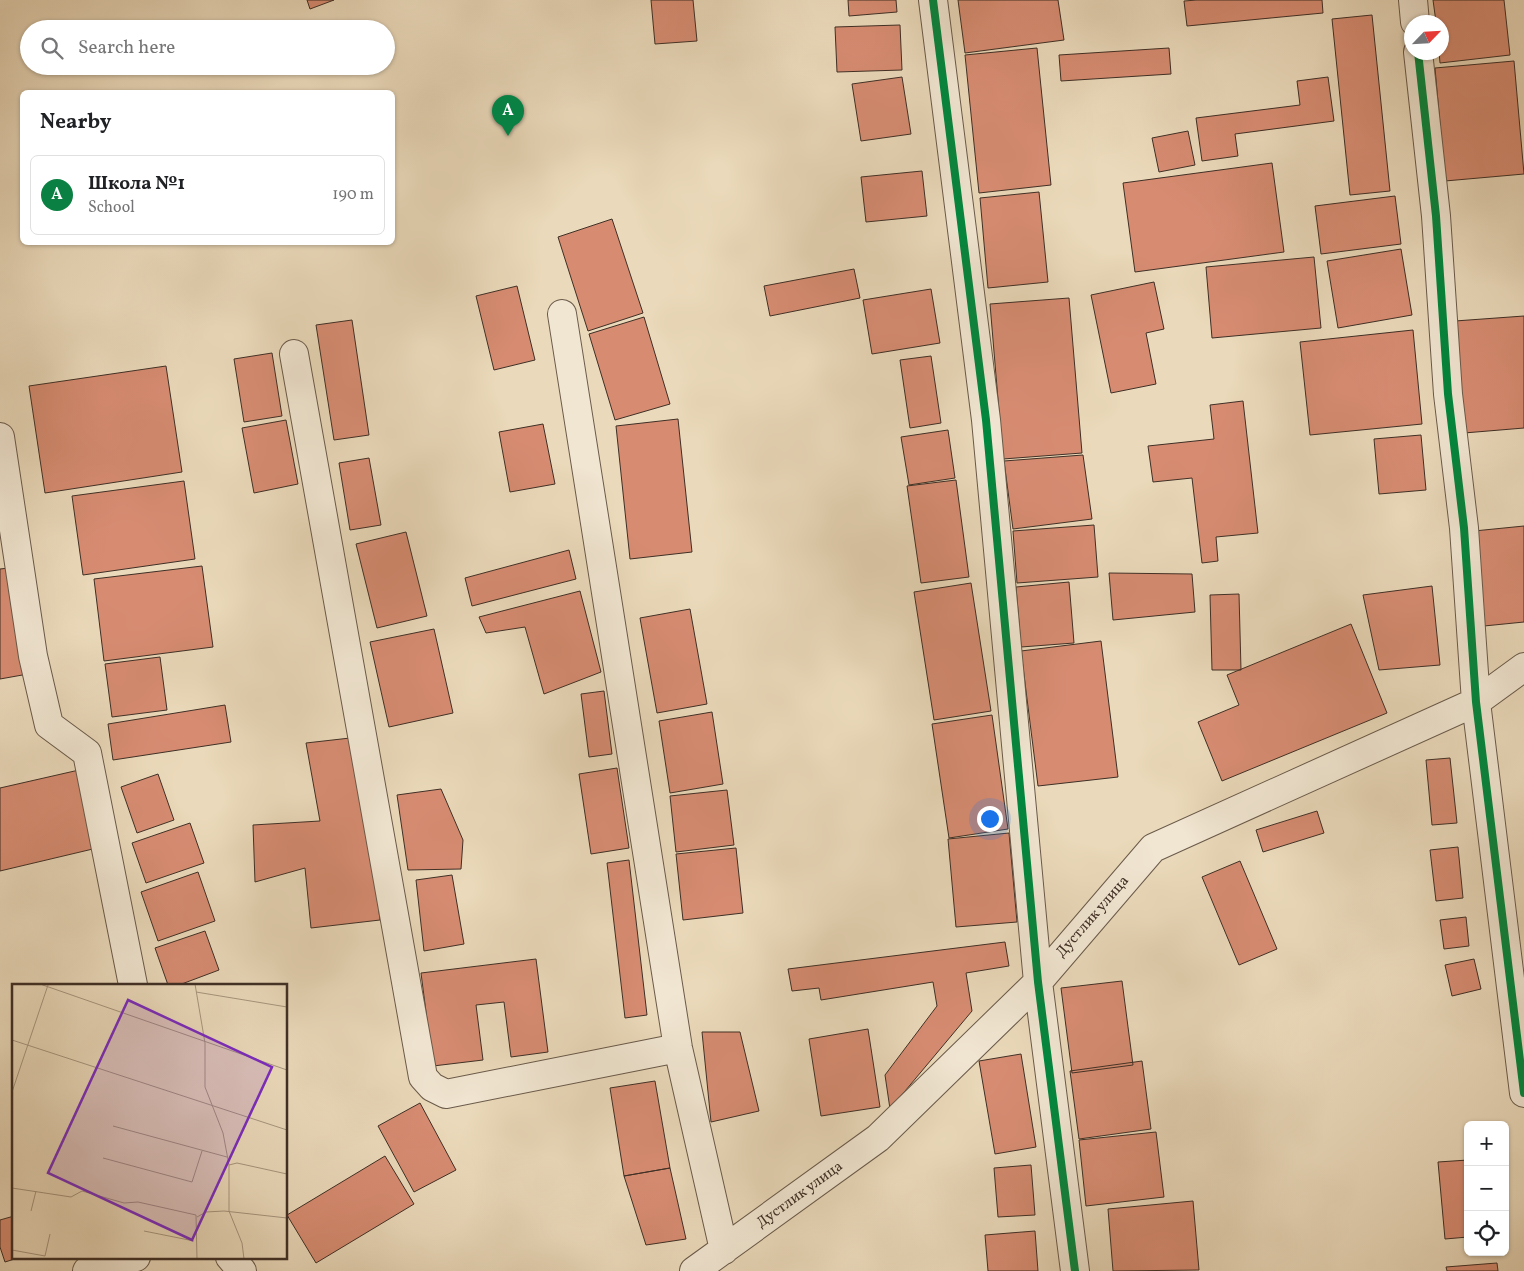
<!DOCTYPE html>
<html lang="en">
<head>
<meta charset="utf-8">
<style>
	body { margin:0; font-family:Vollkorn,serif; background:#f2f2f2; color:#202124 }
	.controls { position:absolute; right:15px; bottom:15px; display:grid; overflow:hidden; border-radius:8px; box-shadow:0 1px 4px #0004 }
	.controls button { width:45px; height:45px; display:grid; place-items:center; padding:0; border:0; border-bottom:1px solid #e0e0e0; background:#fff; color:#202124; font:25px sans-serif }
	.compass { position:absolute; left:1404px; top:15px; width:45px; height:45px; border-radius:50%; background:#fff; box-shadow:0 1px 4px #0004; rotate:65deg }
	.you { position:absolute; left:989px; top:818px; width:18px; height:18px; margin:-12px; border:4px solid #fff; border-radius:50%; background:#1a73e8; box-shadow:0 0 0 8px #1a73e833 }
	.badge { display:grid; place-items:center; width:32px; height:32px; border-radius:50%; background:#0b8043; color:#fff; font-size:16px; font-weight:700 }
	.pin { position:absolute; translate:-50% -41px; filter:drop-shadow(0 1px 2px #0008) }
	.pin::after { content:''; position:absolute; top:26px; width:18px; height:15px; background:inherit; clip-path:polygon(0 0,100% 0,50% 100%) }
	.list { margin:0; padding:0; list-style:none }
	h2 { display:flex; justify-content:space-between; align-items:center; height:65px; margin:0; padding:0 20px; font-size:21px }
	h2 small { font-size:16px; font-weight:400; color:#757577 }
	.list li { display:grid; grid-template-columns:32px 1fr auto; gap:15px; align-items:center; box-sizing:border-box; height:80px; margin:0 10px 10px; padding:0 10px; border:1px solid #e0e0e0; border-radius:8px }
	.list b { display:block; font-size:19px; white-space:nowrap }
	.list p { margin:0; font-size:16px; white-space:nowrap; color:#757577 }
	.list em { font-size:16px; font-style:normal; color:#757577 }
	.icon { flex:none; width:28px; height:28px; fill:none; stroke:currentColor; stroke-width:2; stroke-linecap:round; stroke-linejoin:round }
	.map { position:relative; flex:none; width:1524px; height:1271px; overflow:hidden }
	.search { position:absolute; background:#fff; box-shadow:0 1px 4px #0004; left:20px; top:20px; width:375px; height:55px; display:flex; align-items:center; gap:12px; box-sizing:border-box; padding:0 18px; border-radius:28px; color:#757577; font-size:19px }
	.panel { position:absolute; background:#fff; box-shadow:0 1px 4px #0004; left:20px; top:90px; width:375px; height:155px; border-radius:8px }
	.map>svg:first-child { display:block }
</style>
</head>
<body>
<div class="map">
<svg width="1524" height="1271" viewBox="0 0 1524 1271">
	<rect width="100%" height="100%" fill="#ead9ba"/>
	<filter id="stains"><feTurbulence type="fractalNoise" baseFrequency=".004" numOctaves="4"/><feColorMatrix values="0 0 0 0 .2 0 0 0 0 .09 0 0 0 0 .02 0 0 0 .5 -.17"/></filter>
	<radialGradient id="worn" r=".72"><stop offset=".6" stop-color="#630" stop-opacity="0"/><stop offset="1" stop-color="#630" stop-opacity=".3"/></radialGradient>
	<path fill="#d78c72" stroke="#3f2f25" d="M307 0H334L310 9Z
		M651 0H693L697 41 655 44Z
		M848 0H896L897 12 849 16Z
		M958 0H1058L1064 40 965 53Z
		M1197 0H1322L1323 13 1187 26 1184 1Z
		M1433 0H1504L1510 55 1440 63 1439 52H1442V22H1436Z
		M1372 15 1390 191 1350 195 1332 19Z
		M900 25 902 70 837 72 835 27Z
		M1037 48 1051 185 979 193 965 55Z
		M1169 48 1171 74 1061 81 1059 55Z
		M1514 61 1524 174 1445 181 1435 68Z
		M902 77 911 134 861 141 852 84Z
		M1328 77 1334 121 1235 134 1238 156 1202 161 1196 118 1300 105 1297 81Z
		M1188 131 1195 165 1159 172 1152 138Z
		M1272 163 1284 252 1135 272 1123 183Z
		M922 171 927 216 866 222 861 177Z
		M1039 192 1048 282 988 288 980 198Z
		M1395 196 1401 244 1321 254 1315 206Z
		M612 219 643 313 588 331 558 237Z
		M1401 249 1412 315 1338 328 1327 261Z
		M1314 257 1321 328 1212 338 1206 267Z
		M854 269 860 298 770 316 764 286Z
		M1154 282 1164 329 1146 333 1156 384 1111 393 1091 295Z
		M517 286 535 360 494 370 476 296Z
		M931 289 940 343 872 354 863 300Z
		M1069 298 1082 453 1003 459 990 304Z
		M1524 316V428L1464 433 1455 321Z
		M644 317 670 404 615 420 589 334Z
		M352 320 369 435 334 440 316 325Z
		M1413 330 1422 424 1310 435 1300 342Z
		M272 353 282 416 244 422 234 359Z
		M931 356 941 423 910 428 900 360Z
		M166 366 182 472 45 493 29 386Z
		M1243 401 1258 533 1216 537 1218 561 1202 563 1192 478 1153 482 1148 446 1214 439 1210 405Z
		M678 419 692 552 630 559 616 426Z
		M286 420 298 484 254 493 242 428Z
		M543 424 555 484 510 492 499 432Z
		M948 430 955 478 909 485 901 437Z
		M1421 435 1426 490 1379 494 1374 439Z
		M1083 455 1092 519 1013 529 1004 461Z
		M369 458 381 525 350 530 339 463Z
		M956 480 969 577 921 583 907 486Z
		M184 481 195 559 83 575 72 496Z
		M1094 525 1098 577 1017 583 1013 531Z
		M1524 526V622L1484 626 1474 531Z
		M406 532 427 616 377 628 356 544Z
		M569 550 576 579 472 606 465 578Z
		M202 566 213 647 104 661 94 579Z
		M9 568 28 674 0 679V569Z
		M1109 573 1192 574 1195 612 1113 620Z
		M1069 582 1074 643 1021 647 1016 587Z
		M971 583 991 711 934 720 914 592Z
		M1432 586 1440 665 1379 670 1363 595Z
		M580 591 601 672 544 694 525 627 486 633 479 617Z
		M1239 594 1241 670H1212L1210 595Z
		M690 609 707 704 657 713 640 618Z
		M1351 624 1387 713 1222 781 1198 722 1239 705 1227 675Z
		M434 629 453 713 389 727 370 642Z
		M1101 641 1118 777 1038 786 1021 651Z
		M160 657 167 710 112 717 105 664Z
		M604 691 612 754 589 757 581 694Z
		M225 705 231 742 113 760 108 724Z
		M712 712 723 784 670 793 659 721Z
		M992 715 1008 829 949 838 932 724Z
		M359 737 380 920 311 928 305 868 255 882 253 825 320 821 306 743Z
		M1450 758 1457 823 1432 825 1426 760Z
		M617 768 629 848 591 854 579 774Z
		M79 770 97 848 0 871V788Z
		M158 774 174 820 137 833 121 787Z
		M441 789 463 840 461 869 408 870 397 795Z
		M727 790 734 845 676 852 670 796Z
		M1317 811 1324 833 1263 852 1256 830Z
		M190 823 204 863 146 883 132 843Z
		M1009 833 1017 922 956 927 948 839Z
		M1458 847 1463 898 1436 901 1430 850Z
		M736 848 743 913 683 920 676 854Z
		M629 860 647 1015 625 1018 607 863Z
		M1240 861 1277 949 1239 965 1202 877Z
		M198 872 215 921 158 941 141 892Z
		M452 875 464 944 424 951 416 880Z
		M1466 917 1469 946 1444 949 1440 920Z
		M205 931 219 970 179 985H168L155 948Z
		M1005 942 1009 966 966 973 972 1011 890 1109 885 1075 937 1006 933 982 821 1000 819 988 792 991 788 969Z
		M536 959 548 1052 511 1057 504 1002 476 1005 483 1060 433 1066 421 973Z
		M1474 959 1481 989 1452 996 1445 965Z
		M1122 981 1133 1065 1072 1073 1061 988Z
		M868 1029 880 1107 821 1116 809 1039Z
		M702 1032H740L759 1111 711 1122Z
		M1021 1054 1036 1147 995 1154 979 1061Z
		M1142 1061 1151 1129 1079 1139 1070 1071Z
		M655 1081 670 1168 624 1176 610 1088Z
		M420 1103 456 1170 414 1192 378 1126Z
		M1156 1132 1164 1197 1086 1206 1079 1140Z
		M385 1156 414 1204 316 1263 287 1215Z
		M1468 1160V1237L1445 1239 1438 1162Z
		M1031 1165 1035 1215 998 1217 994 1168Z
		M670 1168 686 1239 646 1245 624 1176Z
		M1193 1201 1199 1270 1113 1271 1108 1209Z
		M14 1216V1257H21L5 1262 0 1247V1220Z
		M1035 1231 1038 1271H988L985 1235Z
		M1497 1263 1498 1271H1447L1446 1267Z"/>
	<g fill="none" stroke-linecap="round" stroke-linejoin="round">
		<g stroke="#6a5a4a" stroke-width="30">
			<path id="minor" d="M933 0 986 420 1038 982 1075 1271
				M1413 0 1415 22
				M1418 52 1436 216 1448 394 1464 528 1476 702 1524 1093
				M562 314 678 1048 724 1250
				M294 354 423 1077 432 1087 446 1094 678 1048
				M0 437 33 656 49 725 87 753 133 985
				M230 1257 242 1271
				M87 1271 136 1257
				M694 1271 878 1138 1038 982 1153 848 1476 702 1524 667"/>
		</g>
		<use href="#minor" stroke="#f1e6d2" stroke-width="28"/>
		<g stroke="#f1e6d2" stroke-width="11">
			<path id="cycleway" d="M933 0 986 420 1038 982 1075 1271
				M1418 52 1436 216 1448 394 1464 528 1476 702 1524 1093"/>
		</g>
		<use href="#cycleway" stroke="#00873e" stroke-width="8"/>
	</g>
	<g text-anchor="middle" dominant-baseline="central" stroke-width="4.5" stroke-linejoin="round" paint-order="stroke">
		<g font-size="15" fill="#3f2f25" stroke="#f1e6d2">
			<text transform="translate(1093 917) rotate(-49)">Дустлик улица</text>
			<text transform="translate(800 1195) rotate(-36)">Дустлик улица</text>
		</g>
	</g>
	<g transform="translate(12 984)">
		<rect width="275" height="275" fill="#ead9ba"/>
		<path fill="none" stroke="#a6957e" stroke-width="1" d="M28 0 275 86M183 0 193 59V103L211 149 217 181V227L230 259 232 275M184 8 275 23M0 56 275 146M0 108 36 1M101 142 215 173M91 174 180 198 190 167M217 181 225 179 275 190M0 204 59 213 70 207 112 219 126 218 184 231 185 275M19 227 24 207M185 233 194 228 212 227 275 234M132 247 182 257M0 266 33 272 38 250"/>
		<path fill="#7b2cbf" fill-opacity="0.15" stroke="#7b2cbf" stroke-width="2.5" d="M116 16 260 83 180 256 36 189Z"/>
		<rect width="275" height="275" fill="none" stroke="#3f2f25" stroke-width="2.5"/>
	</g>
	<rect width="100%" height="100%" filter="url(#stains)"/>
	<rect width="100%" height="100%" fill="url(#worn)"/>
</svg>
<div class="controls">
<button>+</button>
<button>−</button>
<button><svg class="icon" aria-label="locate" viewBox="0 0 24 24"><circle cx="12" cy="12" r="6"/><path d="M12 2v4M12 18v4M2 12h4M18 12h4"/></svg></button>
</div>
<svg class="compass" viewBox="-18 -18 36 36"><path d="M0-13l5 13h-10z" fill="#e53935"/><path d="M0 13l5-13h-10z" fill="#757577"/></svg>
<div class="you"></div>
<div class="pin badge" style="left:508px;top:136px">A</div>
<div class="search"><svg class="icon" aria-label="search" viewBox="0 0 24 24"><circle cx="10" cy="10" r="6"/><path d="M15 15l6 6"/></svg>Search here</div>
<section class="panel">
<h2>Nearby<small></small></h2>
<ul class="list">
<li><span class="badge">A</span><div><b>Школа №1</b><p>School</p></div><em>190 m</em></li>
</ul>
</section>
</div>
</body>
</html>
